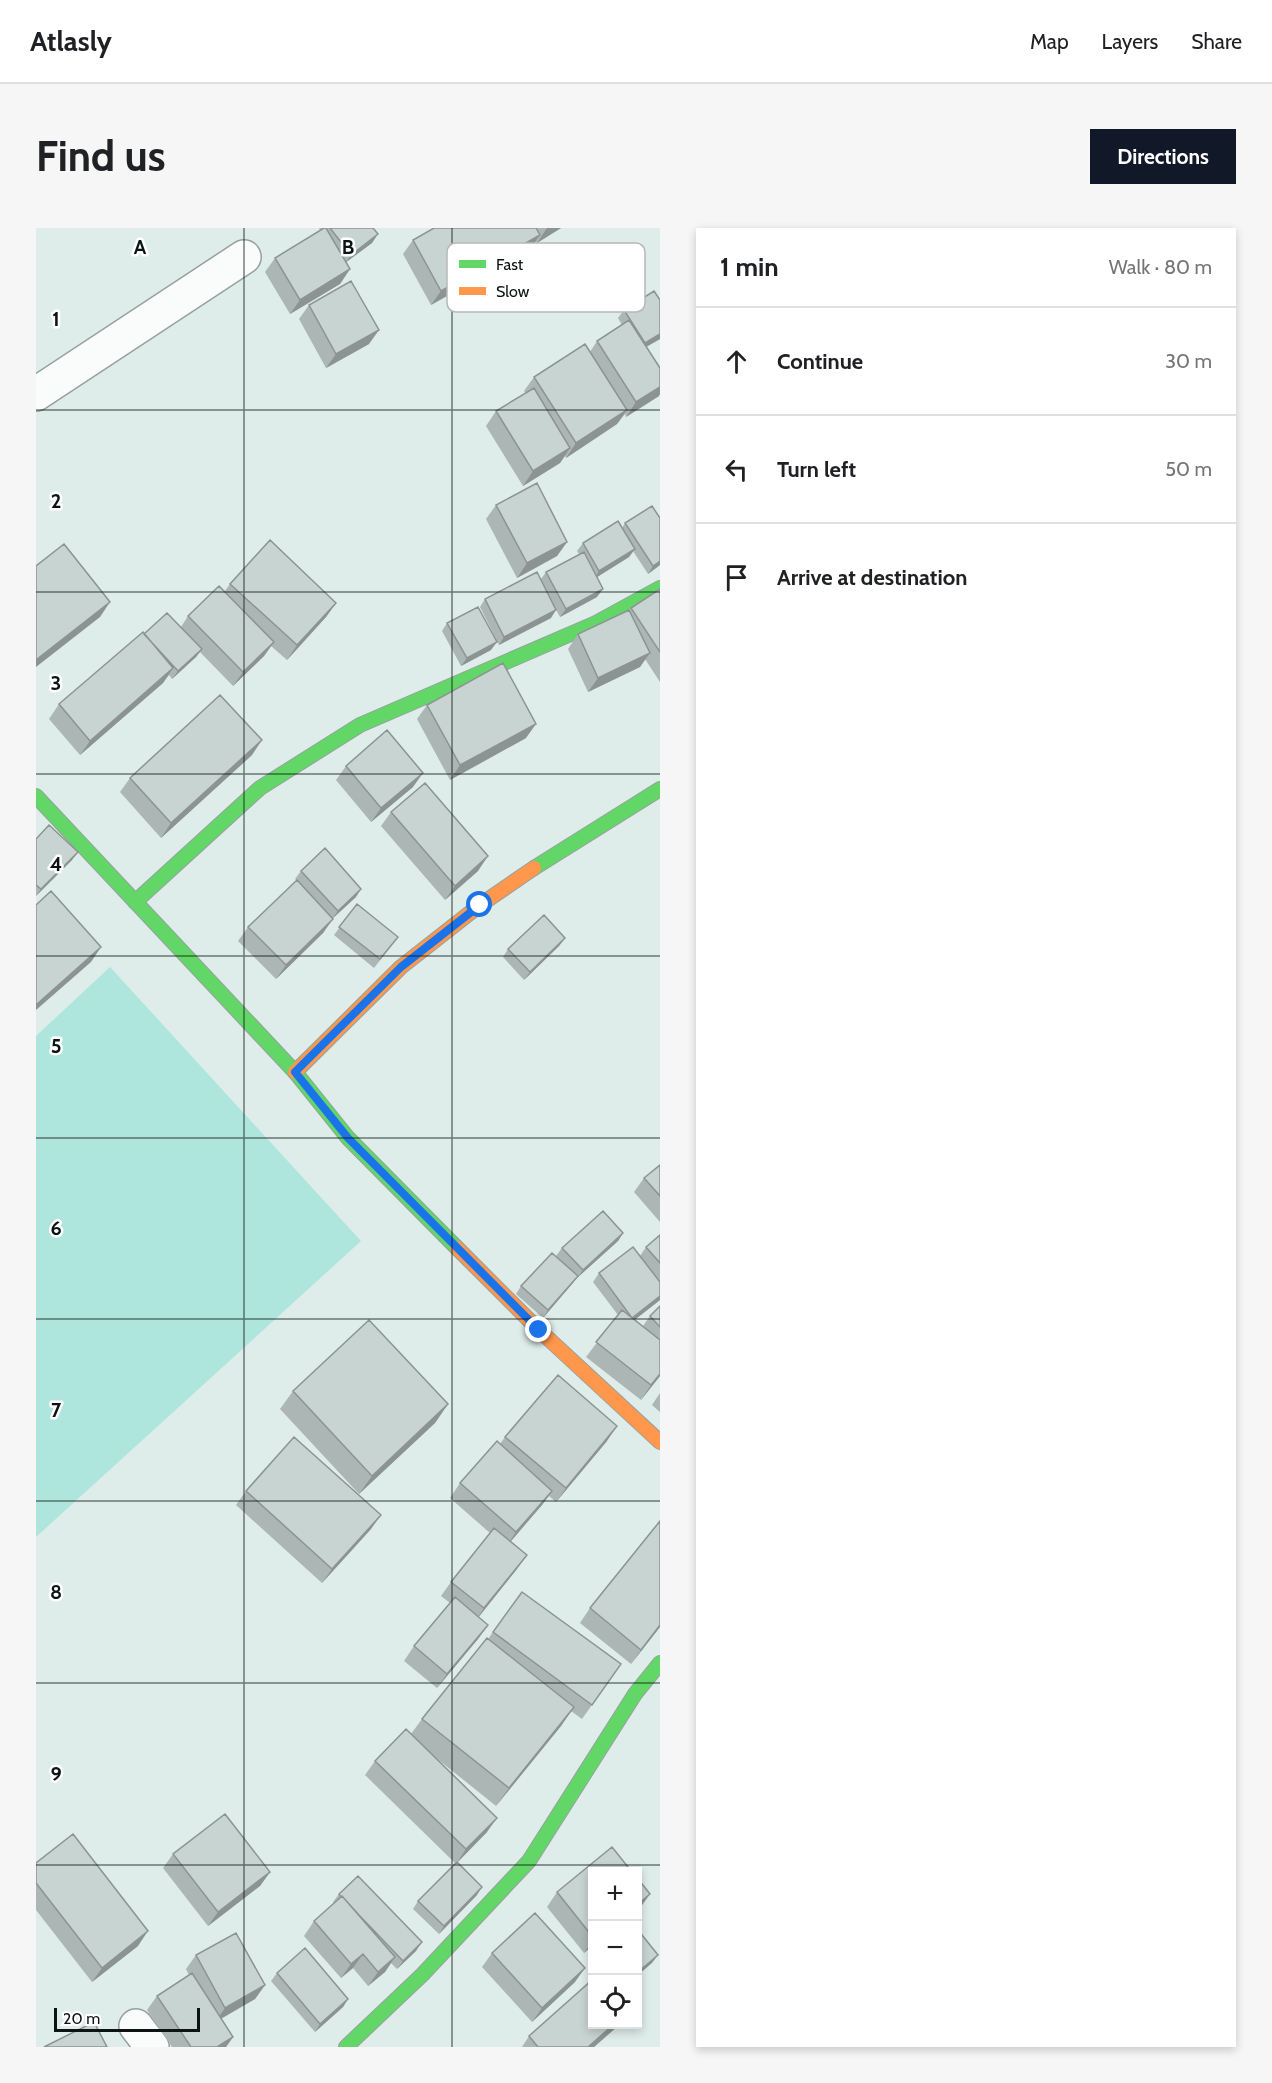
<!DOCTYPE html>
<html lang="en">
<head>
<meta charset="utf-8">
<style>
	body { margin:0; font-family:Cabin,sans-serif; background:#f6f6f6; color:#202124 }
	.controls { position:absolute; right:18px; bottom:18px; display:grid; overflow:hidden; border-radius:0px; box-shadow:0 3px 9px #0003 }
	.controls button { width:54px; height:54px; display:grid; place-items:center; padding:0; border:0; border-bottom:2px solid #e0e0e0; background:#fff; color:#202124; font:30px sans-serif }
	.scale { position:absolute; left:18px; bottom:15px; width:146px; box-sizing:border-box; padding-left:6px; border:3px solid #0b1412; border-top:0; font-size:16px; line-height:21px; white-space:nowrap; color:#0b1412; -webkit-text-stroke:4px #fff; paint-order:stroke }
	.stop { position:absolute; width:18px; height:18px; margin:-14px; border:4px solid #1a73e8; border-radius:50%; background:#fff }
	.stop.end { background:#1a73e8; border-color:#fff; box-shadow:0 2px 6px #0008 }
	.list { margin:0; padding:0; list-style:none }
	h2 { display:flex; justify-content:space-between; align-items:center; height:78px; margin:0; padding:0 24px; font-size:26px }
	h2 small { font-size:20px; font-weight:400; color:#757577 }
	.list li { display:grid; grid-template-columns:39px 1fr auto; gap:18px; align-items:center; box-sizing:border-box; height:108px; padding:0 24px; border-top:2px solid #e0e0e0 }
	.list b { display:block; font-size:22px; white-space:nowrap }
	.list em { font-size:20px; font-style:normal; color:#757577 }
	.icon { flex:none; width:33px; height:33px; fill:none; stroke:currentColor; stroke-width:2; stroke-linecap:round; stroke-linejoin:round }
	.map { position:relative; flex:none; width:624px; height:1819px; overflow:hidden; border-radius:0px }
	header { display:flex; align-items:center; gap:36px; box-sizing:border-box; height:84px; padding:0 30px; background:#fff; border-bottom:2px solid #e0e0e0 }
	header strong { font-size:28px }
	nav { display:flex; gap:33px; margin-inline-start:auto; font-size:21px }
	.intro { display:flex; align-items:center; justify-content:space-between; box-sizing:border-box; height:144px; padding:0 36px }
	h1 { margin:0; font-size:42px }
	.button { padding:15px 27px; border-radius:0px; background:#111827; color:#fff; font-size:21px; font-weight:700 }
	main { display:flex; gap:36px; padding:0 36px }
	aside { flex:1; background:#fff; border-radius:0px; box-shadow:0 3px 9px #0003 }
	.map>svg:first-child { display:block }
</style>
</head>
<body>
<header>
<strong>Atlasly</strong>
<nav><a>Map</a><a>Layers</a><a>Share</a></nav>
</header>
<div class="intro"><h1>Find us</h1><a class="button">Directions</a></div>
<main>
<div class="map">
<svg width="624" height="1819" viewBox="0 0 624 1819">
	<rect width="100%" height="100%" fill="#deecea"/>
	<path fill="#aee6de" d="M74 739 325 1013 0 1309V808Z"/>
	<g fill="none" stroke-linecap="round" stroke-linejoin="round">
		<g stroke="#96a19f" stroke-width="36">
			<path id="street" d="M0 166 208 29
				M100 1798 116 1819"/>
		</g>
		<g stroke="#96a19f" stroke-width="16">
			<path id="fast" d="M0 568 259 844 312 910 421 1020
				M498 640 624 561
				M99 674 224 560 324 497 560 395 624 360
				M310 1819 386 1747 493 1633 599 1466 624 1435"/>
		</g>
		<g stroke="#96a19f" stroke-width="16">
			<path id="slow" d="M259 844 365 739 444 677 498 640
				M421 1020 503 1102 624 1214"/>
		</g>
		<use href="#street" stroke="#fafcfc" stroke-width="33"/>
		<use href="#fast" stroke="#63d668" stroke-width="14"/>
		<use href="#slow" stroke="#ff974d" stroke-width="14"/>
	</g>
	<path fill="#acb6b5" d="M283 0H337L336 15 310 34 314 41 304 56 254 86 229 44 239 30 284 2Z
		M398 0H525L501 15 500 14 494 21 395 77 367 26 377 12Z
		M624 72V111L610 119 623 168 590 189 589 186 581 196 530 230 529 228 524 235 487 258 450 198 460 183 490 166 488 163 498 149 554 124 561 113 586 97 582 90 588 82Z
		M273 77 333 116 290 140 263 91Z
		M460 277 531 314 521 328 481 350 450 291Z
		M624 290V337L612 346 597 323 593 329 561 349V369L524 389 515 372V390L463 417 444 379 449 371 505 351 510 344 543 326 541 323 547 315 586 300 589 295Z
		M194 356 300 375 290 389 251 432 235 418 228 428 197 458 164 424 160 429 136 451 133 447 127 455 44 527 13 491 23 476 108 406 145 399 152 388 189 363Z
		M624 361V454L609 431 604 439 552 464 532 421 542 406 593 382 595 380Z
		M411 395 455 422 425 438 406 403Z
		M391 477 490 510 414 552 381 491Z
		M216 527 125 610 84 564 94 550Z
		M310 538 377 559 335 594 300 552Z
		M355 584 442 643 409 672 345 598Z
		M0 611 36 632 0 668Z
		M265 643 320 669 297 690 287 705 240 751 202 713 212 699 264 656 259 651Z
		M321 676 356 717 338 740 298 707Z
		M529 710 523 718 488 752 467 729 472 721Z
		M624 937V994L598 964 608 950Z
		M587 1005 582 1013 541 1050 507 1090 480 1066 485 1058 528 1036 520 1028 526 1020Z
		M624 1007V1072L599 1091 607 1098 614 1088 624 1078V1148L605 1172 550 1129 582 1087 557 1054 563 1045 604 1028 610 1019Z
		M257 1163 412 1176 399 1195 323 1266 244 1181Z
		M624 1165V1184L616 1177Z
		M469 1209 571 1213 520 1274 513 1268 506 1277 474 1313 481 1341 442 1389 452 1397 442 1411 401 1460 368 1433 378 1418 414 1375 405 1368 415 1354 454 1305 414 1270 424 1255 464 1216Z
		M210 1263 335 1301 286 1355 200 1277Z
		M486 1364 585 1436 546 1491 535 1483 525 1498 460 1578 399 1529 451 1604 421 1634 441 1667 403 1706 377 1681 382 1673 419 1635 329 1547 339 1533 375 1506 386 1491 452 1411Z
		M554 1380 624 1399 595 1436 544 1395Z
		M137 1626 234 1644 224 1658 172 1698 127 1640Z
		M0 1635 102 1718 56 1754 0 1682Z
		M556 1644V1718L548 1725 511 1679 521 1664Z
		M303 1666 380 1723 361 1741 355 1735 349 1744 332 1758 317 1740 305 1750 268 1708 278 1693 298 1676 297 1674Z
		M456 1725 539 1754 496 1794 446 1739Z
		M160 1727 229 1757 219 1771 185 1791 197 1809 190 1819H136L111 1782 121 1768 153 1747 150 1741Z
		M241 1745 312 1771 307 1779 279 1804 235 1753Z
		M556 1797H583L558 1819H486L493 1808Z"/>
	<path fill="#8c9493" d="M511 0H525L501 15Z
		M342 6 336 15 309 35 315 27Z
		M504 7 494 21 395 77 405 63Z
		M314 41 304 56 254 86 264 72Z
		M343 102 333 116 290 140 300 126Z
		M624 106V111L603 123 609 115Z
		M624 159V166L623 168 590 189 600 174Z
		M591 182 581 196 530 230 540 215Z
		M534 220 524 235 487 258 497 243Z
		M531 314 521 328 481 350 491 335Z
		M599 321 593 329 558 351 563 343Z
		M624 333V337L612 346 617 338Z
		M567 361 561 369 524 389 530 381Z
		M74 374 64 389 0 439V432Z
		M300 375 290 389 251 432 261 417Z
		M520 382 515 390 463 417 468 409Z
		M238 414 228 428 197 458 207 444Z
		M461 414 455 422 425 438 431 430Z
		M166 421 160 429 136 451 142 443Z
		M614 425 604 439 552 464 562 450Z
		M137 440 127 455 44 527 54 513Z
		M500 496 490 510 414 552 424 537Z
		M226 512 216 527 125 610 135 595Z
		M387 545 377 559 335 594 345 580Z
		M42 624 36 632 0 668 5 661Z
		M452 628 442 643 409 672 419 658Z
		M325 661 320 669 296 691 302 683Z
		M297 691 287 705 240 751 250 737Z
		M529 710 523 718 488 752 494 744Z
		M65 719 55 734 0 782V777Z
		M587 1005 582 1013 541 1050 547 1042Z
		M542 1048 536 1056 507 1090 512 1082Z
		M624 1068V1072L591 1098 596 1090Z
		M624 1146V1148L605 1172 615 1157Z
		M412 1176 399 1195 323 1266 336 1248Z
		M581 1198 571 1213 520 1274 530 1260Z
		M516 1263 506 1277 470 1319 480 1304Z
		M345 1287 335 1301 286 1355 296 1341Z
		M491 1327 481 1341 438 1395 448 1380Z
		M452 1397 442 1411 401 1460 411 1446Z
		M624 1397V1399L595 1436 605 1422Z
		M538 1479 525 1498 460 1578 473 1560Z
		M461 1590 451 1604 420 1636 430 1621Z
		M234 1644 224 1658 172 1698 182 1684Z
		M446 1659 441 1667 403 1706 408 1698Z
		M614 1666 604 1680 602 1682V1676Z
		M112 1703 102 1718 56 1754 66 1740Z
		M556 1713V1718L548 1725Z
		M386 1714 380 1723 361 1741 367 1733Z
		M327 1726 317 1740 305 1750 315 1736Z
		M622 1727 616 1735 602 1747V1744Z
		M359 1729 349 1744 332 1758 342 1744Z
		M549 1740 539 1754 496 1794 506 1780Z
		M229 1757 219 1771 179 1794 189 1780Z
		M312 1771 307 1779 279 1804 284 1796Z
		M577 1797H583L558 1819H552Z
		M197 1809 190 1819H181Z"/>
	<path fill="#c8d4d2" stroke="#8c9493" stroke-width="1.5" d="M288 0H290L314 41 264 72 239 30Z
		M294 0H337L342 6 315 27Z
		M398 0H500L504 7 405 63 377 12Z
		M315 53 343 102 300 126 273 77Z
		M618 63 624 72V106L609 115 588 82Z
		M593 92 624 140V159L600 174 561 113Z
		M549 116 591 182 540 215 498 149Z
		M498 160 534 220 497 243 460 183Z
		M501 255 531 314 491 335 460 277Z
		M616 278 624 290V333L617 338 589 295Z
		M582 293 599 321 563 343 547 315Z
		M234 312 300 375 261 417 194 356Z
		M28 316 74 374 0 432V338Z
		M548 324 567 361 530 381 510 344Z
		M501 344 520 382 468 409 449 371Z
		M183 358 238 414 207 444 152 388Z
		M624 361V424L595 380Z
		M442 379 461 414 431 430 411 395Z
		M593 382 614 425 562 450 542 406Z
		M131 385 166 421 142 443 108 406Z
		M107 404 137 440 54 513 23 476Z
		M467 435 500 496 424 537 391 477Z
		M184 467 226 512 135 595 94 550Z
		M351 502 387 545 345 580 310 538Z
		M389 555 452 628 419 658 355 584Z
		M13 597 42 624 5 661 0 657V611Z
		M289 620 325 661 302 683 265 643Z
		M261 652 297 691 250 737 212 699Z
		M15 663 65 719 0 777V677Z
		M321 676 362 709 344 731 303 699Z
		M508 687 529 710 494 744 472 721Z
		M624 937V968L608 950Z
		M567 983 587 1005 547 1042 526 1020Z
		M624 1007V1035L610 1019Z
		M597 1019 624 1054V1068L596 1090 563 1045Z
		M516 1025 542 1048 512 1082 485 1058Z
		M624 1078V1099L614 1088Z
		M586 1082 624 1112V1146L615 1157 560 1114Z
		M333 1092 412 1176 336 1248 257 1163Z
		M522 1147 581 1198 530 1260 469 1209Z
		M258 1209 345 1287 296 1341 210 1263Z
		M461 1213 516 1263 480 1304 424 1255Z
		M624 1293V1397L605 1422 554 1380Z
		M458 1300 491 1327 448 1380 415 1354Z
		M486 1364 585 1436 556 1477 457 1404Z
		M419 1369 452 1397 411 1446 378 1418Z
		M451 1410 538 1479 473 1560 386 1491Z
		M370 1501 461 1590 430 1621 339 1533Z
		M189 1586 234 1644 182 1684 137 1626Z
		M37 1606 112 1703 66 1740 0 1655V1635Z
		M576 1619 596 1644H556V1708L521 1664Z
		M421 1634 446 1659 408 1698 382 1673Z
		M322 1648 386 1714 367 1733 323 1687 306 1668 305 1669 303 1666Z
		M602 1651 614 1666 602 1676Z
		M306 1668 359 1729 342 1744 327 1726 315 1736 278 1693Z
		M499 1685 549 1740 506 1780 456 1725Z
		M602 1702 622 1727 602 1744Z
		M200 1705 229 1757 189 1780 160 1727Z
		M269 1720 312 1771 284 1796 241 1745Z
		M156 1745 197 1809 181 1819H155L121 1768Z
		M556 1752V1797H577L552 1819H502L493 1808Z
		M58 1794 71 1819H8Z"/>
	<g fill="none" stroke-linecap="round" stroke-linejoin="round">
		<path stroke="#1a73e8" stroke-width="8" d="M444 677 365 739 259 844 312 910 503 1102"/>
	</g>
	<path fill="none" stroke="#0b1412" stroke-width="1.5" stroke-opacity="0.55" d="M208 0V1819M416 0V1819M0 182H624M0 364H624M0 546H624M0 728H624M0 910H624M0 1091H624M0 1273H624M0 1455H624M0 1637H624"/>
	<rect x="411" y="15" width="198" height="69" rx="9" fill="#fff" stroke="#b6b8b8" stroke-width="1.5"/>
	<rect x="423" y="32" width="27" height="8" fill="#63d668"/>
	<rect x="423" y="59" width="27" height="8" fill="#ff974d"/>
	<g font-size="16" fill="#0b1412">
		<text x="460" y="42">Fast</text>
		<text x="460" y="69">Slow</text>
	</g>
	<g font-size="20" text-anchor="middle" font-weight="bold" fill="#0b1412" stroke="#fff" stroke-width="5" stroke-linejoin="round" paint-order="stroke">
		<text x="104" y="26">A</text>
		<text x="312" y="26">B</text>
		<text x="20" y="98">1</text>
		<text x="20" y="280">2</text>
		<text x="20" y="462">3</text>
		<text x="20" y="643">4</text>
		<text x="20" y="825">5</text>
		<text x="20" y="1007">6</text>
		<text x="20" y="1189">7</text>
		<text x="20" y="1371">8</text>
		<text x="20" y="1553">9</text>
	</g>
</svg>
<div class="controls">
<button>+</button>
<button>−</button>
<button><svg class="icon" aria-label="locate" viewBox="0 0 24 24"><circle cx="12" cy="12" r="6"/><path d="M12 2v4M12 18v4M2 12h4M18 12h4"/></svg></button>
</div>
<div class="scale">20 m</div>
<div class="stop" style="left:444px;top:677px"></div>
<div class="stop end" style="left:503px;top:1102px"></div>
</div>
<aside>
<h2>1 min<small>Walk · 80 m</small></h2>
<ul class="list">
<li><svg class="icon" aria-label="ahead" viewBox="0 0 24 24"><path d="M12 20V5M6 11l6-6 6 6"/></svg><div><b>Continue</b></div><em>30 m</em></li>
<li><svg class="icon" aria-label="left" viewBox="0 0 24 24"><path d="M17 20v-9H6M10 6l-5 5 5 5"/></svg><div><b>Turn left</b></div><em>50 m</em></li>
<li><svg class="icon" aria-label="arrive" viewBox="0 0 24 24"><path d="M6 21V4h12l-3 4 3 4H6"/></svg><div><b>Arrive at destination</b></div></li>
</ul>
</aside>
</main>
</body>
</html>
